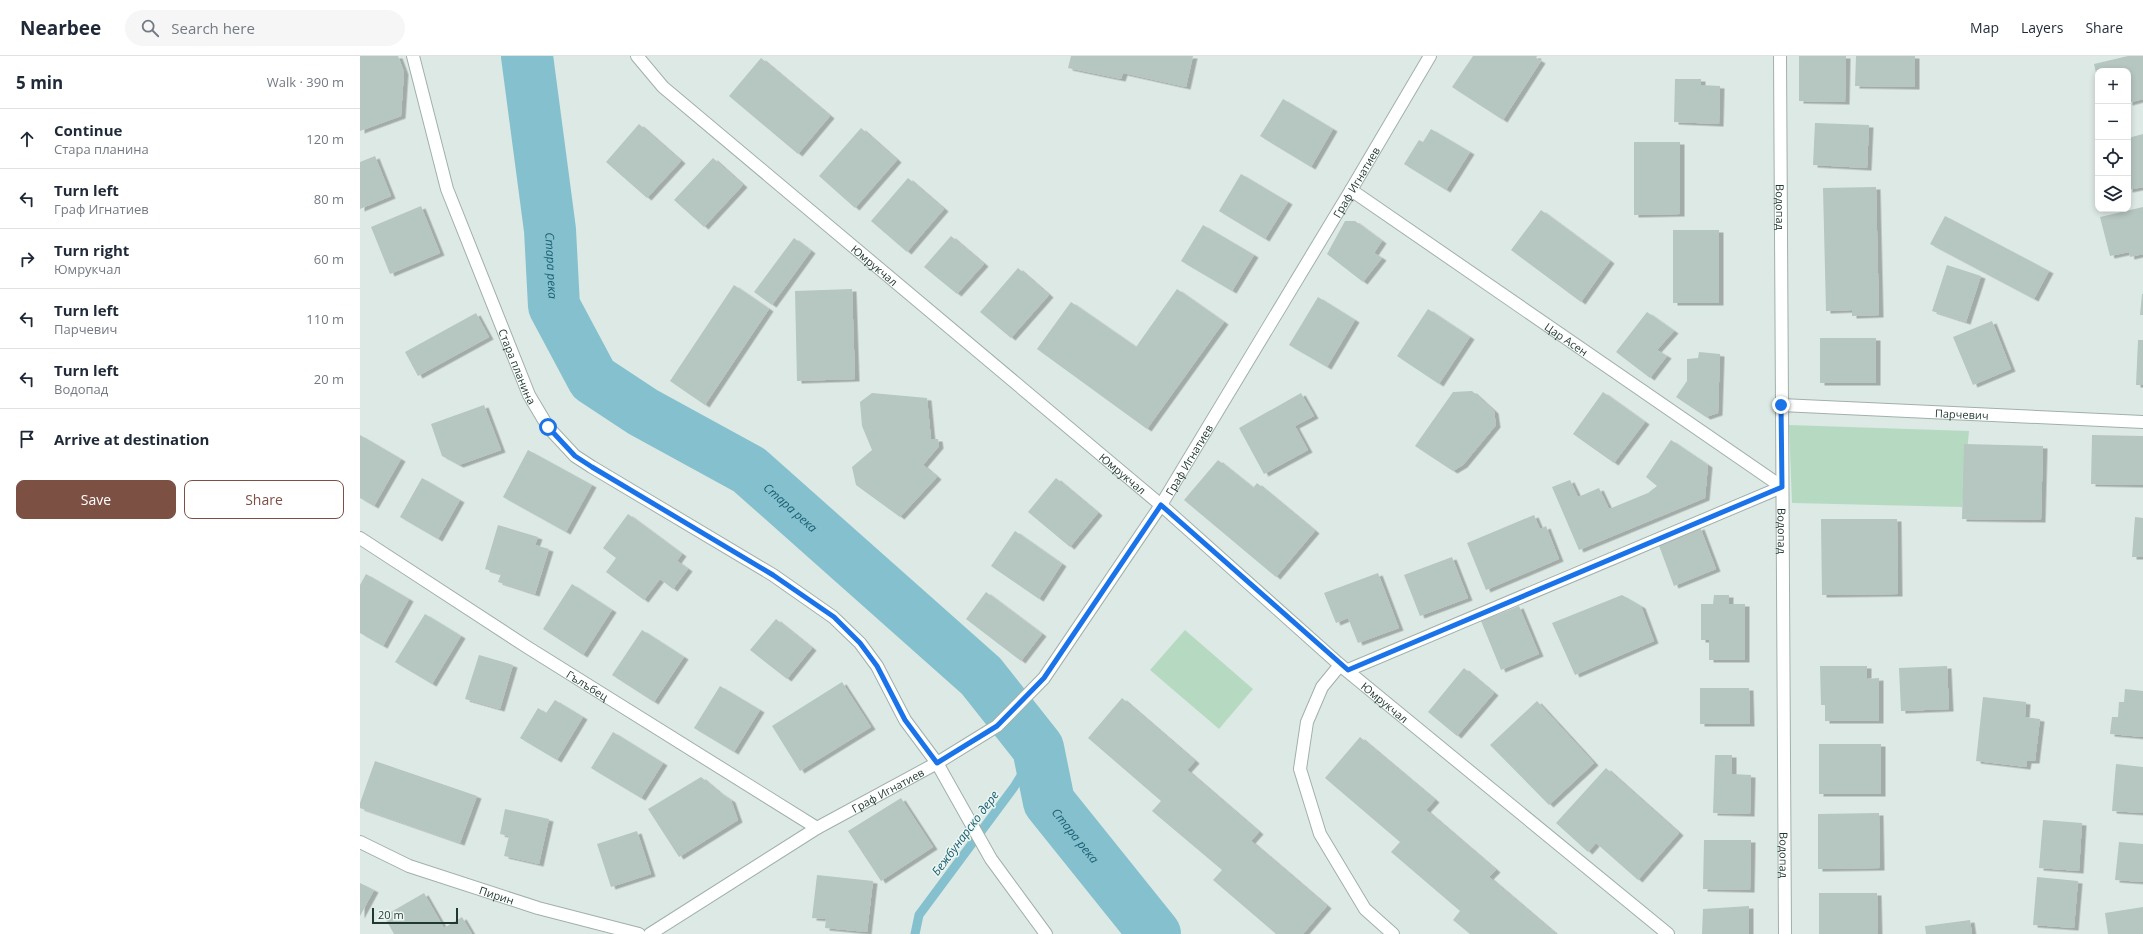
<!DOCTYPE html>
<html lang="en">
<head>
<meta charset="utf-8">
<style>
	body { margin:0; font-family:"Open Sans",sans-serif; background:#f6f6f7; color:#1f2937 }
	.controls { position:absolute; right:12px; top:12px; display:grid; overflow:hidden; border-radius:8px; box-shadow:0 2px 6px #0003 }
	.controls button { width:36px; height:36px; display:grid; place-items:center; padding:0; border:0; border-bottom:1px solid #e0e1e3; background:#fff; color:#1f2937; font:20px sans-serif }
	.scale { position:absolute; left:12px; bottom:10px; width:86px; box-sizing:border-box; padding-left:4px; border:2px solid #1f3832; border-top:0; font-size:11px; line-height:14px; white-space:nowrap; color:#1f3832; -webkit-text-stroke:3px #edf6f2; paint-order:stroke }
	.stop { position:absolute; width:12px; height:12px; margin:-9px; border:3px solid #1a73e8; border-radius:50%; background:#fff }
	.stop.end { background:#1a73e8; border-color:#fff; box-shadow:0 1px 4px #0008 }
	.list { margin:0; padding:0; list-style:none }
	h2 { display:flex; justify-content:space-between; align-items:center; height:52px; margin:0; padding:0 16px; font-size:17px }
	h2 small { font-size:13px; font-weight:400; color:#747a83 }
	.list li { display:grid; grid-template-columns:26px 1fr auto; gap:12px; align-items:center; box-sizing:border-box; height:60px; padding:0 16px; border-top:1px solid #e0e1e3 }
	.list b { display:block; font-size:15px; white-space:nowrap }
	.list p { margin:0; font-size:13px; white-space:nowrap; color:#747a83 }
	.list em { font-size:13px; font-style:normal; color:#747a83 }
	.actions { display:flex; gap:8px; padding:12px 16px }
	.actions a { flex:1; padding:9px 0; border:1px solid #7d5044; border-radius:8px; text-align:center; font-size:14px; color:#7d5044 }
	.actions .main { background:#7d5044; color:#fff }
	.icon { flex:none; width:22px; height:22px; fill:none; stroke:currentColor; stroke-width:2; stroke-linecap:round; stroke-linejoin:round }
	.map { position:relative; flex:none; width:1783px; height:878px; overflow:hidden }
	header { display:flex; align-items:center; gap:24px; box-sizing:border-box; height:56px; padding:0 20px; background:#fff; border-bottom:1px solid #e0e1e3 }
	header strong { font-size:19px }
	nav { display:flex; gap:22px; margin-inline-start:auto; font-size:14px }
	.search { width:280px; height:36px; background:#f6f6f7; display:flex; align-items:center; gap:10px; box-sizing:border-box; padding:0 14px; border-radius:22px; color:#747a83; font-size:15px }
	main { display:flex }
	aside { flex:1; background:#fff }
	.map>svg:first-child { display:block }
</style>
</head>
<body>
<header>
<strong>Nearbee</strong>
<div class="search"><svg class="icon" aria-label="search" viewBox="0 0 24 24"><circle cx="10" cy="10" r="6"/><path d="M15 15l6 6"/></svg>Search here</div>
<nav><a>Map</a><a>Layers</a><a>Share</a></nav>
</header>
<main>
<aside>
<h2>5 min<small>Walk · 390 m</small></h2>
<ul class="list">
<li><svg class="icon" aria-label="ahead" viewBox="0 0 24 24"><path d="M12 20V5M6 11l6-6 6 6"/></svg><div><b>Continue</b><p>Стара планина</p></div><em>120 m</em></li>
<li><svg class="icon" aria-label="left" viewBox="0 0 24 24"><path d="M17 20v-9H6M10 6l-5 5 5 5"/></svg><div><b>Turn left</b><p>Граф Игнатиев</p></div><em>80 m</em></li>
<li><svg class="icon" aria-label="right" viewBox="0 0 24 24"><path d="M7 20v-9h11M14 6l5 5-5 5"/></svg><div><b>Turn right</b><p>Юмрукчал</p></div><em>60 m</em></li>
<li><svg class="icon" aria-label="left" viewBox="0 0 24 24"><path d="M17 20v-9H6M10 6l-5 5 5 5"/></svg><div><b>Turn left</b><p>Парчевич</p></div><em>110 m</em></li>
<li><svg class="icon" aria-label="left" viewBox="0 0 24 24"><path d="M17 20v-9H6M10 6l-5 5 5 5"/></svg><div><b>Turn left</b><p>Водопад</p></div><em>20 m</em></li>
<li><svg class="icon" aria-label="arrive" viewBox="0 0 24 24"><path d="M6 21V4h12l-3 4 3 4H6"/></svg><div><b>Arrive at destination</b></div></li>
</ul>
<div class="actions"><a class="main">Save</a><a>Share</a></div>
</aside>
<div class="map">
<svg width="1783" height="878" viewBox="0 0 1783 878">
	<defs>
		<filter id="shadow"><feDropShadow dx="4.5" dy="2.5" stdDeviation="0" flood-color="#0004"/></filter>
	</defs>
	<rect width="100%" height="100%" fill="#dde9e4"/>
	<path fill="#b6dac1" d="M1429 369 1609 375 1602 451 1432 447Z
		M825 574 893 633 859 673 790 614Z"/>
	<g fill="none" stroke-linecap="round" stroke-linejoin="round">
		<path stroke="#85c0ce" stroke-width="9" d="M555 878 559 859 654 731 678 692"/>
		<path stroke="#85c0ce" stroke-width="52" id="s1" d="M167 0 190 174 194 250 233 323 283 356 389 414 621 620 678 692 689 746 795 878"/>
	</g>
	<path fill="#b6c6c0" filter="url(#shadow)" d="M0 0H38L44 16 41 60 0 75Z
		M711 0H833L826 31 763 17 761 23 708 12Z
		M1113 0H1177L1176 2 1181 5 1143 64 1092 31Z
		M1439 0H1486L1485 46 1439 45Z
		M1496 0H1555V31L1495 30Z
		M1768 0H1783V43L1768 47V15H1738L1737 21 1734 8Z
		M401 2 470 60 438 98 369 40Z
		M1315 23H1341V29L1360 30 1359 68 1314 66Z
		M923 43 973 73 951 111 900 80Z
		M1455 67 1509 69 1507 112 1453 109Z
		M279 68 321 105 287 142 246 106Z
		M501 72 537 104 495 152 459 120Z
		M1071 73 1110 96 1086 134 1044 108 1059 84 1063 86Z
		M1783 78V131L1768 134V82Z
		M1274 86H1320V158L1274 159Z
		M15 100 31 140 0 153V106Z
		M353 102 383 129 344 171 314 144Z
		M881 118 928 146 905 183 859 155Z
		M548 122 584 153 547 196 511 165Z
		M1516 131 1519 259 1492 260V254L1466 255 1463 132Z
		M61 150 80 197 30 218 11 171Z
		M1783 151V198L1770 201 1769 196 1750 200 1740 161Z
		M1181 154 1250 205 1221 246 1151 194Z
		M1585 160 1689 215 1674 243 1570 188Z
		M985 165H995L1022 185 1014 197 1022 202 1003 226 967 198Z
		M843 169 894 199 872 235 821 205Z
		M1313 174H1359V247H1313Z
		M591 180 624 208 597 238 564 211Z
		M434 182 451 195 412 249 394 236Z
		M1587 209 1621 220 1606 266 1572 255Z
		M658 212 689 239 651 282 620 256Z
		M374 229 409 253 345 349 310 325Z
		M492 233 495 323 437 325 435 235Z
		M817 233 864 266 787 373 677 293 711 246 776 291Z
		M1782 238H1783V259H1780Z
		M958 241 995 264 967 311 929 289Z
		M1068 253 1110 281 1079 328 1037 300Z
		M1287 256 1314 275 1297 294 1307 300 1290 322 1256 296Z
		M116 257 129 281 58 320 45 296Z
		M1632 265 1651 313 1613 329 1593 281Z
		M1460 282H1516V327H1460Z
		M1778 284H1783V329H1776Z
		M1339 296 1360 298 1358 357 1346 361 1316 341 1327 325V303L1338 302Z
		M1112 335 1134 355 1136 369 1103 409 1093 415 1055 390 1093 336Z
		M1243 336 1285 366 1254 407 1213 378Z
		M512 337 567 342 571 383H578L579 390 563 409 577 421 540 461 496 429 492 411 512 394 502 370 500 346Z
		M941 337 954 360 935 370 948 394 904 418 879 372Z
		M124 349 141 394 99 409 82 400 71 368Z
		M0 379 41 403 14 450 0 442Z
		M1732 379 1783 380V429L1731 428Z
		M1311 384 1348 409 1345 442 1219 494 1192 431 1210 424 1218 441 1239 432 1249 453 1288 437 1297 430 1286 421Z
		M1604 388 1683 390 1681 464 1602 463Z
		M168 394 232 429 206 476 143 441Z
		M858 404 893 432 897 427 955 475 916 521 824 444Z
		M62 422 100 444 78 483 40 461Z
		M696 422 738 457 710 491 668 456Z
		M268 458 322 498 317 505 328 513 313 533 300 523 284 544 246 516 256 502 243 492Z
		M1174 459 1180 473 1186 470 1199 503 1126 534 1107 487Z
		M1775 461 1783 462V501H1772Z
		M1461 463H1537L1538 538 1462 539Z
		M138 469 178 481 175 489 189 493 175 538 138 526 141 518 125 513Z
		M1340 471 1356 513 1314 530 1298 487Z
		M655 475 702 508 679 543 631 510Z
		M1092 501 1108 542 1060 560 1044 519Z
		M1018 517 1039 572 998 587 988 562 976 567 964 537Z
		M6 518 49 543 23 590 0 577V529Z
		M212 528 252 554 223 599 183 573Z
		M626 536 682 578 661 605 606 563Z
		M1262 539 1281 550 1294 585 1215 619 1192 567Z
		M1354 539H1369V548H1385V604H1349V584H1341V548H1353Z
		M1159 550 1179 598 1141 614 1121 565Z
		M65 558 101 580 72 628 35 606Z
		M416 563 452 592 427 623 390 594Z
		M282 574 324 601 294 646 252 619Z
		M119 599 153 609 140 653 105 643Z
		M1460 610H1507V623L1519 622V665H1465V649H1461Z
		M1587 610 1589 653 1541 655 1539 612Z
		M1104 612 1134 637 1097 680 1068 656Z
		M482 626 511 671 440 715 412 670Z
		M360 630 400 654 374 696 334 672Z
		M1340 632H1389L1390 668H1340Z
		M1765 633 1783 635V681L1750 678 1752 661H1758L1759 646H1764Z
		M1623 641 1666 646 1665 661 1680 663 1675 705H1667L1666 711 1616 705Z
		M762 642 835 705 827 714 899 776 891 785 967 850 943 878H916L853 824 862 814 792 755 801 745 728 682Z
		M195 644 223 661 197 704 160 682 178 652 186 657Z
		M1177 645 1234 707 1189 749 1130 689Z
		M253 676 303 707 281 742 231 712Z
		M1000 681 1075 744 1066 754 1136 814 1129 821 1196 878H1110L1093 864 1100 855 1031 796 1040 786 965 722Z
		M1459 688H1521V738H1459Z
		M1355 699H1372V718L1391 719 1390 758 1353 757Z
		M15 705 117 740 100 787 0 752V747Z
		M1756 708 1783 711V757L1752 755Z
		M1246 712 1319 777 1278 824 1236 787 1228 796 1196 767Z
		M341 721 359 736 371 744 378 764 319 801 288 753Z
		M541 742 573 791 521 825 488 775Z
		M145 753 189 763 179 808 144 800 149 780 140 778Z
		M1519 757 1520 812 1458 813V758Z
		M1683 764 1722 767 1719 815 1679 812Z
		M277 775 291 818 251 831 237 788Z
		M1344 784H1391L1390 834 1343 833Z
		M1759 786 1783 788V826L1755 824Z
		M457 819 513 825 507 876 465 872 466 863 452 862Z
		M1677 821 1718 825 1714 872 1673 869Z
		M0 827 14 834 0 860Z
		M64 837 84 872 102 861 112 878H34L24 860Z
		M1459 837H1517L1518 878H1459Z
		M1389 850V878H1342L1343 853Z
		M1783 851V878H1748L1745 857Z
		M1610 864 1612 878H1566L1565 870Z"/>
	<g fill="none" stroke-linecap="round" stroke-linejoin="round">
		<g stroke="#a0b0ab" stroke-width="14">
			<path id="lane" d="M980 609 962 631 947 666 940 713 960 778 1005 853 1033 878
				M577 707 631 803 686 878"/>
		</g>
		<g stroke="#a0b0ab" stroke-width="14">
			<g id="street">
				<path id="s2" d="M53 0 87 133 169 339 188 371 215 400 232 411 413 519 473 561 500 587 517 610 545 664 577 707"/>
				<path id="s3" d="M277 0 303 31 801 449 980 609 1308 878"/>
				<path id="s4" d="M1420 0 1425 878"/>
				<path id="s5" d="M991 134 1422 431"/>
				<path id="s6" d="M1421 349 1783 366"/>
				<path id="s7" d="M0 482 167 591 457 772"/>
				<path d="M988 614 1422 431"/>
				<path id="s8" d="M0 786 49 810 178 852 279 878"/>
				<path id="s9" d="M290 878 457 772 577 707 637 670 684 622 801 449 991 134 1070 0"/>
			</g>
		</g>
		<use href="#lane" stroke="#fff" stroke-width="12"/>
		<use href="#street" stroke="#fff" stroke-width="12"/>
	</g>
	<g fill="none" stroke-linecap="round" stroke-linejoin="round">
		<path stroke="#1a73e8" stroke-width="5" d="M188 371 215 400 232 411 413 519 474 561 500 587 517 610 545 664 577 707 637 670 684 622 801 449 988 614 1422 431 1421 349"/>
	</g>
	<g text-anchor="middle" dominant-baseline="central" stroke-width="3" stroke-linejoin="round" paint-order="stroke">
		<g font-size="11" fill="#1f3832" stroke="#edf6f2">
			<text stroke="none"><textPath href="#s9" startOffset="1058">Граф Игнатиев</textPath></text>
			<text stroke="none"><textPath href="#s4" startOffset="151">Водопад</textPath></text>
			<text stroke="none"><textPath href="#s3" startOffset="317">Юмрукчал</textPath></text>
			<text stroke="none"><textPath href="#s5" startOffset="262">Цар Асен</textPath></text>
			<text stroke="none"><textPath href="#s2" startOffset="328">Стара планина</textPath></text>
			<text stroke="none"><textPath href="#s6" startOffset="181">Парчевич</textPath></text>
			<text stroke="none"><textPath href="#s9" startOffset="734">Граф Игнатиев</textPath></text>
			<text stroke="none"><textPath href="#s3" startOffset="641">Юмрукчал</textPath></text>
			<text stroke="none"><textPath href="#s4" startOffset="475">Водопад</textPath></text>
			<text stroke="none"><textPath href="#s7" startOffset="271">Гълъбец</textPath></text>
			<text stroke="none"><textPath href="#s3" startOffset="989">Юмрукчал</textPath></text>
			<text stroke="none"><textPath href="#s9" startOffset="278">Граф Игнатиев</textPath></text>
			<text stroke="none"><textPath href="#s4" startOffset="799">Водопад</textPath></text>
			<text stroke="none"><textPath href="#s8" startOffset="147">Пирин</textPath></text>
		</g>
		<g font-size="12" font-style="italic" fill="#1b6072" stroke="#edf6f2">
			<text stroke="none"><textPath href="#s1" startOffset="211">Стара река</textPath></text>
			<text stroke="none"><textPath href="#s1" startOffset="571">Стара река</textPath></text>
			<text transform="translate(605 777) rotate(-53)">Бежбунарско дере</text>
			<text stroke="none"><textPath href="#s1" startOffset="1015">Стара река</textPath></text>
		</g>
	</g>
</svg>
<div class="controls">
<button>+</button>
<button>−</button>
<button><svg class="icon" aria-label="locate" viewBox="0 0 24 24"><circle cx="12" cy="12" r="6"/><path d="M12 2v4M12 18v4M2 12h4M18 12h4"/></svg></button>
<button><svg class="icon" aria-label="layers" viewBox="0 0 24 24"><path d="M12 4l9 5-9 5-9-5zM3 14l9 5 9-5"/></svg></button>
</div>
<div class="scale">20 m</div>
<div class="stop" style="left:188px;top:371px"></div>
<div class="stop end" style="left:1421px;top:349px"></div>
</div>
</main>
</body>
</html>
